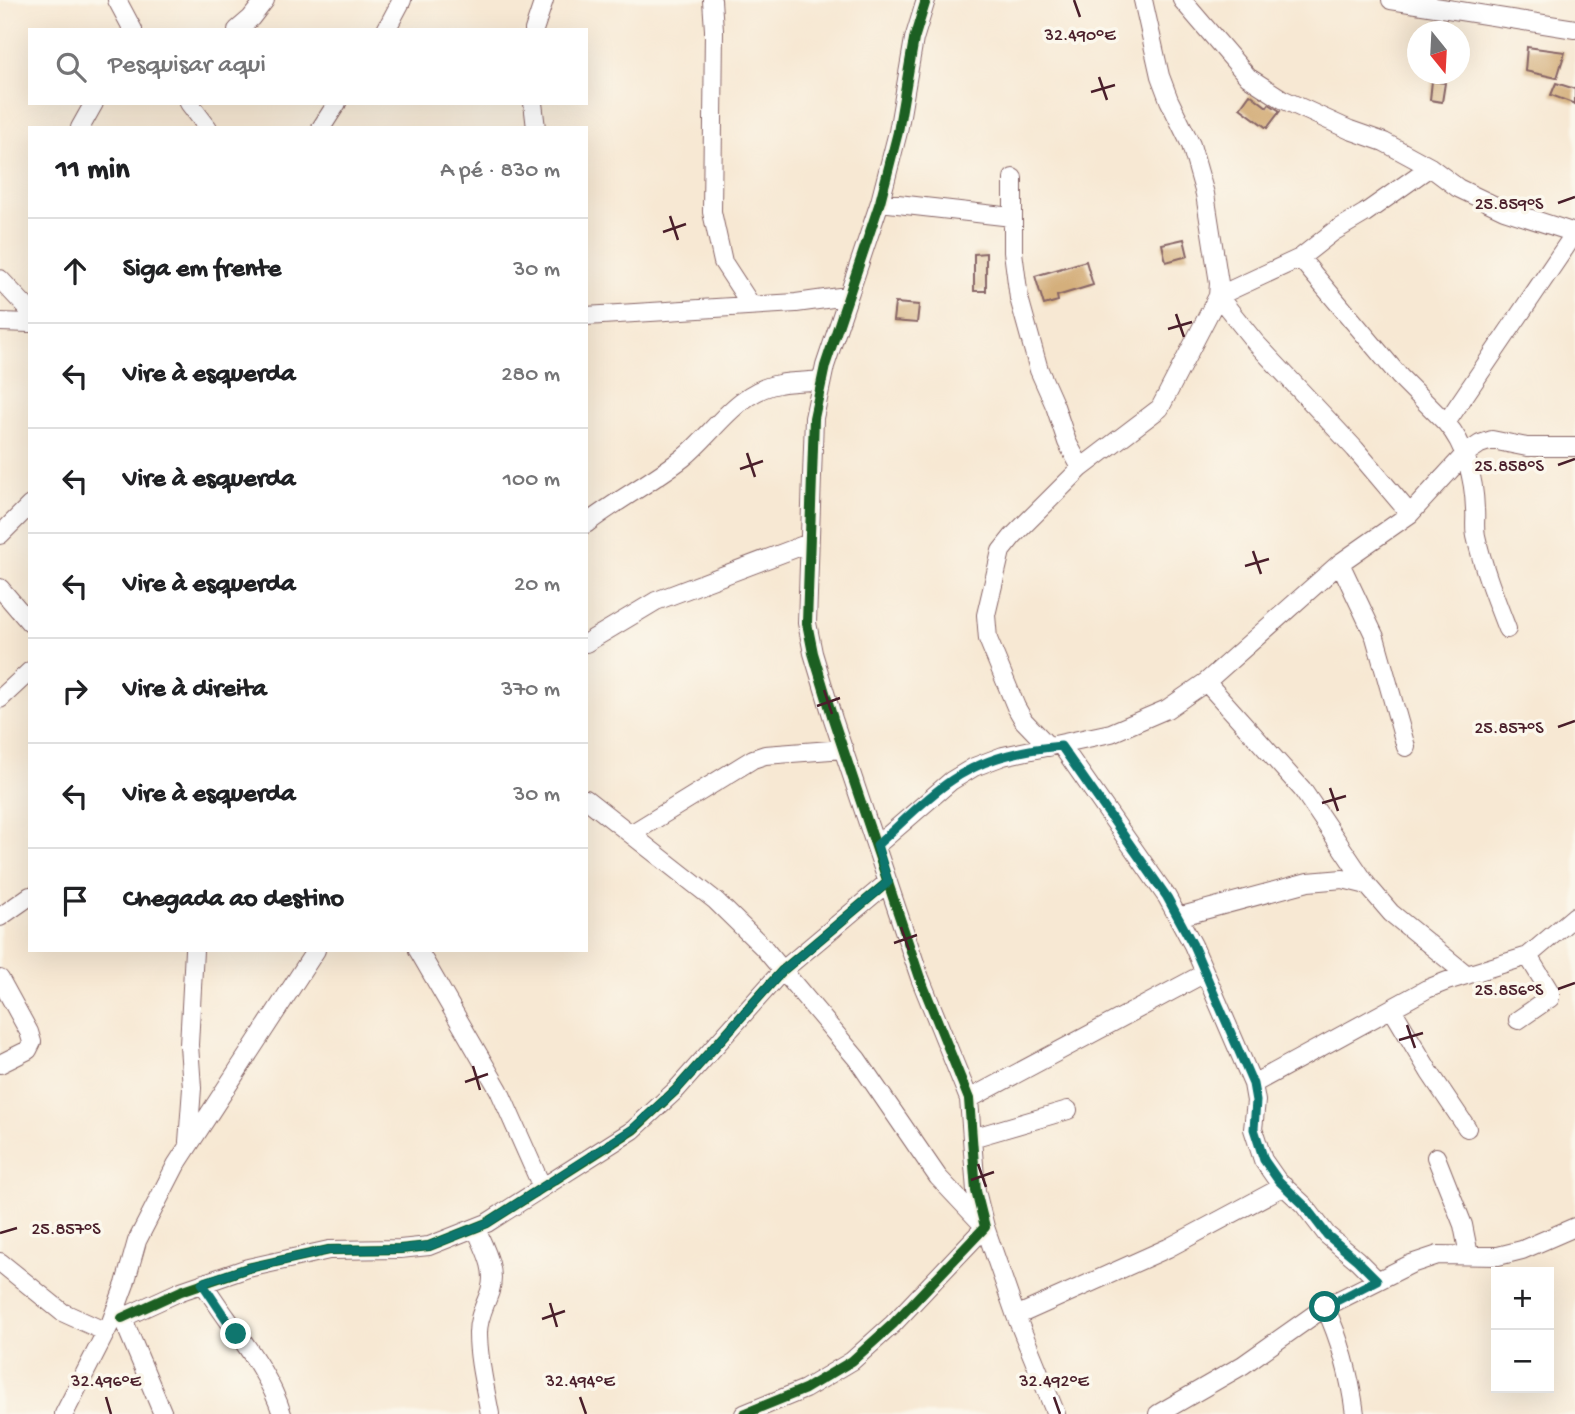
<!DOCTYPE html>
<html lang="pt">
<head>
<meta charset="utf-8">
<style>
	body { margin:0; font-family:"Gochi Hand",sans-serif; background:#f6f6f6; color:#202124 }
	.controls { position:absolute; right:21px; bottom:21px; display:grid; overflow:hidden; border-radius:0px; box-shadow:0 7px 28px #0002 }
	.controls button { width:63px; height:63px; display:grid; place-items:center; padding:0; border:0; border-bottom:2px solid #e0e0e0; background:#fff; color:#202124; font:35px sans-serif }
	.compass { position:absolute; left:1407px; top:21px; width:63px; height:63px; border-radius:50%; background:#fff; box-shadow:0 7px 28px #0002; rotate:162deg }
	.stop { position:absolute; width:21px; height:21px; margin:-16px; border:5px solid #0f766e; border-radius:50%; background:#fff }
	.stop.end { background:#0f766e; border-color:#fff; box-shadow:0 2px 7px #0008 }
	.list { margin:0; padding:0; list-style:none }
	h2 { display:flex; justify-content:space-between; align-items:center; height:91px; margin:0; padding:0 28px; font-size:30px }
	h2 small { font-size:23px; font-weight:400; color:#757577 }
	.list li { display:grid; grid-template-columns:46px 1fr auto; gap:21px; align-items:center; box-sizing:border-box; height:105px; padding:0 28px; border-top:2px solid #e0e0e0 }
	.list b { display:block; font-size:26px; white-space:nowrap }
	.list em { font-size:23px; font-style:normal; color:#757577 }
	.icon { flex:none; width:38px; height:38px; fill:none; stroke:currentColor; stroke-width:2; stroke-linecap:round; stroke-linejoin:round }
	.map { position:relative; flex:none; width:1575px; height:1414px; overflow:hidden }
	.search { position:absolute; background:#fff; box-shadow:0 7px 28px #0002; left:28px; top:28px; width:560px; height:77px; display:flex; align-items:center; gap:18px; box-sizing:border-box; padding:0 24px; border-radius:0px; color:#757577; font-size:26px }
	.panel { position:absolute; background:#fff; box-shadow:0 7px 28px #0002; left:28px; top:126px; width:560px; height:826px; border-radius:0px }
	.map>svg:first-child { display:block }
</style>
</head>
<body>
<div class="map">
<svg width="1575" height="1414" viewBox="0 0 1575 1414">
	<rect width="100%" height="100%" fill="#fbf7ec"/>
	<filter id="ink" filterUnits="userSpaceOnUse"><feTurbulence type="fractalNoise" baseFrequency=".0143" numOctaves="2"/><feDisplacementMap in="SourceGraphic" scale="14" xChannelSelector="R" yChannelSelector="G"/><feConvolveMatrix kernelMatrix="1 2 1 2 8 2 1 2 1" color-interpolation-filters="sRGB"/></filter>
	<filter id="wash" filterUnits="userSpaceOnUse"><feTurbulence type="fractalNoise" baseFrequency=".00686" numOctaves="4" result="noise"/><feDisplacementMap in="SourceGraphic" scale="28" xChannelSelector="R" yChannelSelector="G"/><feGaussianBlur stdDeviation="1.57" result="paint"/><feColorMatrix in="noise" values="0 0 0 0 0 0 0 0 0 0 0 0 0 0 0 0 0 1.4 0 .05"/><feComposite in="paint" operator="in"/></filter>
	<g filter="url(#wash)">
		<rect width="100%" height="100%" fill="#f7e8d3"/>
		<g id="blocks">
			<path fill="#d4af7c" d="M1527 47 1565 52 1557 78 1525 71Z
				M1432 81 1445 83 1442 102 1430 100Z
				M1556 83 1575 89V104L1551 95Z
				M1250 94 1267 107 1269 104 1280 111 1267 128 1240 108Z
				M1184 239 1188 256 1166 262 1162 244Z
				M986 253V291H974V254Z
				M1086 261 1093 285 1057 296 1058 301 1044 305 1035 276Z
				M895 303 919 305 917 323 893 321Z"/>
		</g>
	</g>
	<g filter="url(#ink)">
		<use href="#blocks" fill-opacity="0" stroke="#876566" stroke-width="2"/>
		<g fill="none" stroke-linecap="round" stroke-linejoin="round">
			<g stroke="#876566" stroke-width="20">
				<path id="minor" d="M117 0 133 30
					M712 0 714 30 712 212 723 262 751 305
					M1182 0 1248 77 1282 99 1350 130 1384 142 1430 167 1458 188 1504 210 1575 233
					M1391 0 1575 29
					M237 30 251 18 265 0
					M386 30 402 0
					M534 30 544 0
					M189 103 208 128
					M533 103 536 128
					M80 128 94 103
					M321 128 337 103
					M1013 178V252L1019 298 1039 370 1055 406 1067 442 1081 468
					M880 202 1012 217
					M1300 258 1400 377 1446 423
					M0 279 30 311
					M1218 296 1255 342 1355 449 1410 514
					M1218 296 1300 258 1333 232 1365 213 1430 167
					M586 316 796 303 847 296
					M0 322 30 323
					M586 524C617 500 652 482 683 458 714 433 737 391 779 384 793 381 808 382 822 380
					M0 535 30 505
					M1340 563 1375 637 1406 747
					M0 588 30 623
					M1507 629C1495 598 1483 568 1476 536 1474 527 1476 518 1475 509 1474 479 1466 445 1446 423L1575 233
					M586 643 656 601 809 543
					M1206 682 1302 789 1367 885 1391 913 1467 975
					M0 699 30 671
					M1061 745 1167 897 1193 945 1253 1084 1256 1101 1253 1129 1263 1160 1277 1180 1304 1205 1327 1235 1357 1260 1377 1280
					M1049 747 1024 721 1016 707 988 639 986 615 1001 551 1013 536 1081 468 1160 408 1218 296 1219 283 1205 194 1191 145 1169 100 1160 76 1143 0
					M586 799 716 901 763 947 857 1059 938 1177 985 1227 1016 1316 1056 1414
					M631 834 753 759 765 755 844 749
					M877 845 951 781 974 767 1003 756 1111 733 1167 709 1206 682 1340 563 1410 514 1465 454 1480 444 1492 440 1527 447H1575
					M0 917 30 896
					M1178 917 1308 882 1343 879 1367 885
					M418 950 499 1090 542 1187
					M0 979 29 1032 32 1042 28 1050 0 1064
					M1392 1009 1430 1073 1467 1128
					M1518 1020 1550 998V992L1528 956
					M1253 1084 1427 989 1447 981 1528 956 1575 916
					M969 1099 1205 973
					M972 1138 1068 1110
					M188 1142 192 1088 189 1045 194 950
					M1436 1157 1463 1225 1469 1255
					M476 1229C484 1248 497 1269 490 1291 485 1306 478 1317 478 1333 478 1360 485 1387 490 1414
					M0 1262 62 1312 106 1332
					M203 1283C229 1325 268 1368 282 1414
					M118 1307 163 1414
					M1325 1307C1341 1341 1350 1376 1355 1414
					M1016 1316 1168 1248 1284 1186
					M122 1318 181 1291 248 1268 329 1250 400 1249 429 1246 487 1223 633 1130 676 1090 782 971 888 882
					M64 1414 111 1322 125 1284 137 1241 176 1165 316 950
					M744 1414 805 1389 852 1361 893 1324 985 1227 976 1191 969 1099 920 978 833 719 813 653 807 623 814 418 825 366 880 202 898 132 914 39 926 0
					M1158 1414 1243 1365 1325 1307 1411 1264 1438 1255 1498 1256 1522 1250 1575 1227"/>
			</g>
			<use href="#minor" stroke="#fff" stroke-width="18"/>
			<g stroke="#fbf7ec" stroke-width="15">
				<path id="cycleway" d="M122 1318 181 1291 248 1268 329 1250 400 1249 429 1246 487 1223 633 1130 676 1090 782 971 888 882
					M744 1414 805 1389 852 1361 893 1324 985 1227 976 1191 969 1099 920 978 833 719 813 653 807 623 814 418 825 366 880 202 898 132 914 39 926 0"/>
			</g>
			<use href="#cycleway" stroke="#1b5e20" stroke-width="10"/>
		</g>
	</g>
	<g fill="none" stroke-linecap="round" stroke-linejoin="round" filter="url(#ink)">
		<path stroke="#0f766e" stroke-width="9" d="M236 1334 202 1283 248 1268 329 1250 400 1249 429 1246 487 1223 633 1129 676 1090 782 971 888 882 877 845C901 824 925 798 952 780 983 759 1024 749 1061 746L1167 897 1193 945 1253 1084 1256 1101 1254 1129 1264 1160 1278 1180 1304 1205 1327 1235 1357 1260 1377 1280 1325 1307"/>
	</g>
	<path fill="none" stroke="#4a1f2b" stroke-width="2.5" d="M1074 0 1080 17M1099 77 1107 100M1091 92 1115 85M1558 203 1575 197M670 216 678 240M663 232 686 224M1176 314 1184 337M1168 329 1192 322M747 453 755 477M1558 465 1575 459M740 469 763 461M1253 551 1261 574M1245 566 1269 559M824 690 832 714M817 706 840 698M1558 727 1575 721M1330 788 1338 811M1322 803 1346 796M901 927 909 950M894 943 917 935M1558 989 1575 983M1407 1025 1415 1048M1399 1040 1423 1033M473 1066 480 1090M465 1082 488 1074M978 1164 986 1187M971 1180 994 1172M0 1233 17 1228M550 1303 557 1327M542 1319 565 1311M106 1397 111 1414M580 1397 586 1414M1054 1397 1060 1414"/>
	<g font-size="18" text-anchor="middle" fill="#4a1f2b" stroke="#fbf7ec" stroke-width="7" stroke-linejoin="round" paint-order="stroke">
		<text x="1080" y="40">32.490°E</text>
		<text x="1509" y="209">25.859°S</text>
		<text x="1509" y="471">25.858°S</text>
		<text x="1509" y="733">25.857°S</text>
		<text x="1509" y="995">25.856°S</text>
		<text x="66" y="1234">25.857°S</text>
		<text x="106" y="1386">32.496°E</text>
		<text x="580" y="1386">32.494°E</text>
		<text x="1054" y="1386">32.492°E</text>
	</g>
</svg>
<div class="controls">
<button>+</button>
<button>−</button>
</div>
<svg class="compass" viewBox="-18 -18 36 36"><path d="M0-13l5 13h-10z" fill="#e53935"/><path d="M0 13l5-13h-10z" fill="#757577"/></svg>
<div class="stop" style="left:1325px;top:1307px"></div>
<div class="stop end" style="left:236px;top:1334px"></div>
<div class="search"><svg class="icon" aria-label="search" viewBox="0 0 24 24"><circle cx="10" cy="10" r="6"/><path d="M15 15l6 6"/></svg>Pesquisar aqui</div>
<section class="panel">
<h2>11 min<small>A pé · 830 m</small></h2>
<ul class="list">
<li><svg class="icon" aria-label="ahead" viewBox="0 0 24 24"><path d="M12 20V5M6 11l6-6 6 6"/></svg><div><b>Siga em frente</b></div><em>30 m</em></li>
<li><svg class="icon" aria-label="left" viewBox="0 0 24 24"><path d="M17 20v-9H6M10 6l-5 5 5 5"/></svg><div><b>Vire à esquerda</b></div><em>280 m</em></li>
<li><svg class="icon" aria-label="left" viewBox="0 0 24 24"><path d="M17 20v-9H6M10 6l-5 5 5 5"/></svg><div><b>Vire à esquerda</b></div><em>100 m</em></li>
<li><svg class="icon" aria-label="left" viewBox="0 0 24 24"><path d="M17 20v-9H6M10 6l-5 5 5 5"/></svg><div><b>Vire à esquerda</b></div><em>20 m</em></li>
<li><svg class="icon" aria-label="right" viewBox="0 0 24 24"><path d="M7 20v-9h11M14 6l5 5-5 5"/></svg><div><b>Vire à direita</b></div><em>370 m</em></li>
<li><svg class="icon" aria-label="left" viewBox="0 0 24 24"><path d="M17 20v-9H6M10 6l-5 5 5 5"/></svg><div><b>Vire à esquerda</b></div><em>30 m</em></li>
<li><svg class="icon" aria-label="arrive" viewBox="0 0 24 24"><path d="M6 21V4h12l-3 4 3 4H6"/></svg><div><b>Chegada ao destino</b></div></li>
</ul>
</section>
</div>
</body>
</html>
